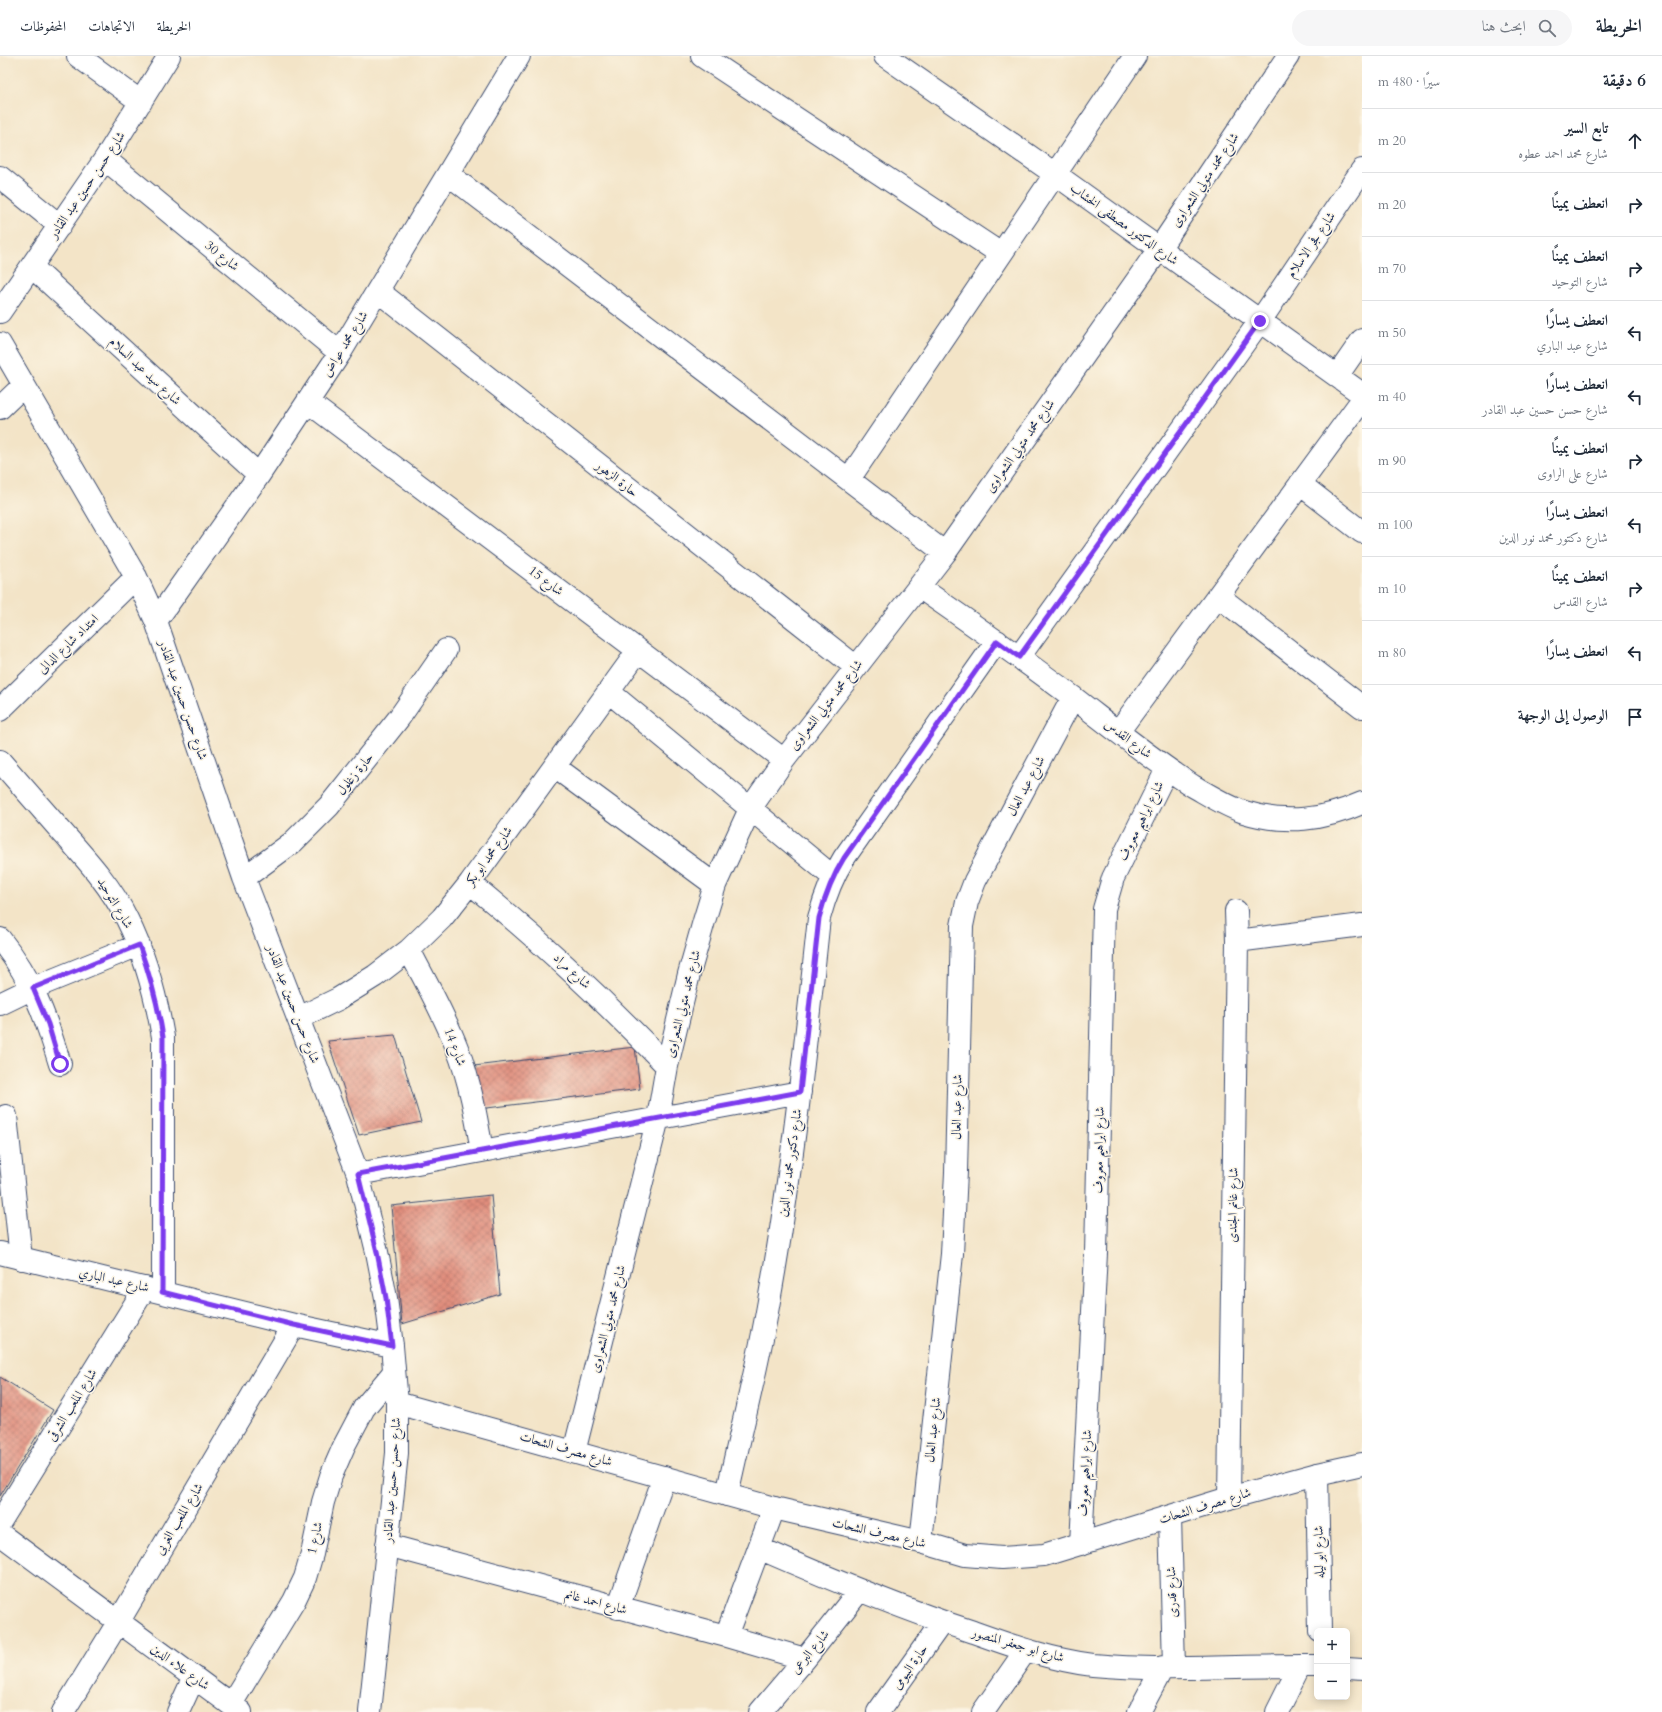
<!DOCTYPE html>
<html lang="ar">
<head>
<meta charset="utf-8">
<style>
	body { margin:0; font-family:Cardo,Amiri,serif; background:#f6f6f7; color:#1f2937; direction:rtl }
	.controls { position:absolute; right:12px; bottom:12px; display:grid; overflow:hidden; border-radius:6px; box-shadow:0 2px 10px #0003 }
	.controls button { width:36px; height:36px; display:grid; place-items:center; padding:0; border:0; border-bottom:1px solid #e0e1e3; background:#fff; color:#1f2937; font:20px sans-serif }
	.stop { position:absolute; width:12px; height:12px; margin:-9px; border:3px solid #7c3aed; border-radius:50%; background:#fff }
	.stop.end { background:#7c3aed; border-color:#fff; box-shadow:0 1px 4px #0008 }
	.list { margin:0; padding:0; list-style:none }
	h2 { display:flex; justify-content:space-between; align-items:center; height:52px; margin:0; padding:0 16px; font-size:17px }
	h2 small { font-size:13px; font-weight:400; color:#747a83 }
	.list li { display:grid; grid-template-columns:26px 1fr auto; gap:12px; align-items:center; box-sizing:border-box; height:64px; padding:0 16px; border-top:1px solid #e0e1e3 }
	.list b { display:block; font-size:15px; white-space:nowrap }
	.list p { margin:0; font-size:13px; white-space:nowrap; color:#747a83 }
	.list em { font-size:13px; font-style:normal; color:#747a83 }
	.icon { flex:none; width:22px; height:22px; fill:none; stroke:currentColor; stroke-width:2; stroke-linecap:round; stroke-linejoin:round }
	.map { position:relative; flex:none; width:1362px; height:1656px; overflow:hidden; direction:ltr }
	header { display:flex; align-items:center; gap:24px; box-sizing:border-box; height:56px; padding:0 20px; background:#fff; border-bottom:1px solid #e0e1e3 }
	header strong { font-size:19px }
	nav { display:flex; gap:22px; margin-inline-start:auto; font-size:14px }
	.search { width:280px; height:36px; background:#f6f6f7; display:flex; align-items:center; gap:10px; box-sizing:border-box; padding:0 14px; border-radius:22px; color:#747a83; font-size:15px }
	main { display:flex }
	aside { flex:1; background:#fff }
	.map>svg:first-child { display:block }
</style>
</head>
<body>
<header>
<strong>الخريطة</strong>
<div class="search"><svg class="icon" aria-label="search" viewBox="0 0 24 24"><circle cx="10" cy="10" r="6"/><path d="M15 15l6 6"/></svg>ابحث هنا</div>
<nav><a>الخريطة</a><a>الاتجاهات</a><a>المحفوظات</a></nav>
</header>
<main>
<aside>
<h2>6 دقيقة<small>سيرًا · 480 m</small></h2>
<ul class="list">
<li><svg class="icon" aria-label="ahead" viewBox="0 0 24 24"><path d="M12 20V5M6 11l6-6 6 6"/></svg><div><b>تابع السير</b><p>شارع محمد احمد عطوه</p></div><em>20 m</em></li>
<li><svg class="icon" aria-label="right" viewBox="0 0 24 24"><path d="M7 20v-9h11M14 6l5 5-5 5"/></svg><div><b>انعطف يمينًا</b></div><em>20 m</em></li>
<li><svg class="icon" aria-label="right" viewBox="0 0 24 24"><path d="M7 20v-9h11M14 6l5 5-5 5"/></svg><div><b>انعطف يمينًا</b><p>شارع التوحيد</p></div><em>70 m</em></li>
<li><svg class="icon" aria-label="left" viewBox="0 0 24 24"><path d="M17 20v-9H6M10 6l-5 5 5 5"/></svg><div><b>انعطف يسارًا</b><p>شارع عبد الباري</p></div><em>50 m</em></li>
<li><svg class="icon" aria-label="left" viewBox="0 0 24 24"><path d="M17 20v-9H6M10 6l-5 5 5 5"/></svg><div><b>انعطف يسارًا</b><p>شارع حسن حسين عبد القادر</p></div><em>40 m</em></li>
<li><svg class="icon" aria-label="right" viewBox="0 0 24 24"><path d="M7 20v-9h11M14 6l5 5-5 5"/></svg><div><b>انعطف يمينًا</b><p>شارع على الراوى</p></div><em>90 m</em></li>
<li><svg class="icon" aria-label="left" viewBox="0 0 24 24"><path d="M17 20v-9H6M10 6l-5 5 5 5"/></svg><div><b>انعطف يسارًا</b><p>شارع دكتور محمد نور الدين</p></div><em>100 m</em></li>
<li><svg class="icon" aria-label="right" viewBox="0 0 24 24"><path d="M7 20v-9h11M14 6l5 5-5 5"/></svg><div><b>انعطف يمينًا</b><p>شارع القدس</p></div><em>10 m</em></li>
<li><svg class="icon" aria-label="left" viewBox="0 0 24 24"><path d="M17 20v-9H6M10 6l-5 5 5 5"/></svg><div><b>انعطف يسارًا</b></div><em>80 m</em></li>
<li><svg class="icon" aria-label="arrive" viewBox="0 0 24 24"><path d="M6 21V4h12l-3 4 3 4H6"/></svg><div><b>الوصول إلى الوجهة</b></div></li>
</ul>
</aside>
<div class="map">
<svg width="1362" height="1656" viewBox="0 0 1362 1656">
	<defs>
		<pattern id="building-cross-hatch" width="8" height="8" patternUnits="userSpaceOnUse"><rect width="8" height="8" fill="#e18e7d"/><path d="M0 0l8 8M0 8l8-8" fill="none" stroke="#b6746a"/></pattern>
	</defs>
	<rect width="100%" height="100%" fill="#fcf5e5"/>
	<filter id="ink" filterUnits="userSpaceOnUse"><feTurbulence type="fractalNoise" baseFrequency=".025" numOctaves="2"/><feDisplacementMap in="SourceGraphic" scale="8" xChannelSelector="R" yChannelSelector="G"/><feConvolveMatrix kernelMatrix="1 2 1 2 8 2 1 2 1" color-interpolation-filters="sRGB"/></filter>
	<filter id="wash" filterUnits="userSpaceOnUse"><feTurbulence type="fractalNoise" baseFrequency=".012" numOctaves="4" result="noise"/><feDisplacementMap in="SourceGraphic" scale="16" xChannelSelector="R" yChannelSelector="G"/><feGaussianBlur stdDeviation="0.9" result="paint"/><feColorMatrix in="noise" values="0 0 0 0 0 0 0 0 0 0 0 0 0 0 0 0 0 1.4 0 .05"/><feComposite in="paint" operator="in"/></filter>
	<g filter="url(#wash)">
		<rect width="100%" height="100%" fill="#f3e4c7"/>
		<g id="blocks">
			<path fill="url(#building-cross-hatch)" d="M395 979 421 1066 359 1079 328 985Z
				M635 991 640 1033 479 1053 474 1010Z
				M491 1139 500 1238 402 1268 391 1150Z
				M0 1321 53 1354 0 1440Z"/>
		</g>
	</g>
	<g filter="url(#ink)">
		<use href="#blocks" fill-opacity="0" stroke="#3b4a6e" stroke-width="1"/>
		<g fill="none" stroke-linecap="round" stroke-linejoin="round">
			<g stroke="#3b4a6e" stroke-width="24">
				<path id="street" d="M78 0 141 46
					M702 0 1001 198
					M885 0 1055 118 1362 338
					M105 103 340 297
					M448 118 945 497
					M0 121 60 170
					M32 211 259 419
					M378 235 856 611
					M0 256 105 103 169 0
					M0 288 136 521 156 565 244 822 358 1118 377 1196 386 1242 392 1290
					M1337 320 1362 284
					M308 346 784 704
					M0 352 24 329
					M849 423 1135 0
					M1300 428 1362 476
					M919 531C971 567 1023 603 1074 642 1113 672 1151 703 1193 730 1209 739 1226 750 1244 756 1286 769 1323 764 1362 747
					M1218 540 1362 651
					M156 565 259 419 340 297 519 0
					M1019 601 1260 265 1362 114
					M609 636 832 820
					M0 654 136 521
					M1118 676 1362 344
					M0 705C21 729 41 752 62 776 86 803 111 830 127 863 146 901 156 940 163 981V1236
					M555 711 715 829
					M244 822 293 786 329 750 399 662 446 594
					M470 827C541 885 604 944 667 1010
					M0 883C33 924 45 959 60 1008
					M1237 885 1362 869
					M409 894C426 926 444 958 457 992 470 1025 476 1060 482 1095
					M0 948 33 932 139 889
					M299 962 338 943 375 920 409 894 442 862 470 827 638 595
					M6 1060 21 1203
					M358 1118 800 1036
					M574 1396 658 1062 667 1010 689 918 704 865 715 829 750 753 784 704 945 497 1159 193 1288 0
					M1317 1418 1320 1575
					M727 1439C740 1378 756 1318 767 1256 791 1126 805 994 819 862 825 840 832 821 844 802L997 585
					M1229 1442 1237 885 1236 855
					M1170 1461 1174 1611
					M0 1466 145 1232
					M0 1478 241 1656
					M921 1486 952 1198 956 1116 962 870 967 846 975 825 1073 641
					M1081 1488 1096 1197 1104 853 1113 822 1167 713
					M387 1489 726 1580 805 1603
					M759 1492C830 1523 900 1552 973 1576 1012 1590 1052 1604 1093 1609 1167 1616 1243 1609 1317 1610
					M618 1552 664 1421
					M726 1580 774 1452
					M1347 1613 1362 1614
					M231 1648 294 1545 305 1522 312 1498 323 1446 331 1420 344 1390 364 1352 394 1316
					M63 1656 119 1565 294 1269
					M178 1656 194 1621
					M760 1656 805 1603 859 1535
					M878 1656 942 1566
					M983 1656 1026 1594
					M1139 1656 1163 1611
					M1277 1656 1300 1610"/>
			</g>
			<g stroke="#3b4a6e" stroke-width="24">
				<path id="secondary" d="M0 1197 294 1269 392 1290 397 1347V1397L370 1656
					M397 1347 774 1452 921 1486 965 1499 1002 1502 1044 1499 1229 1442 1317 1418 1362 1408"/>
			</g>
			<use href="#street" stroke="#fff" stroke-width="22"/>
			<use href="#secondary" stroke="#fff" stroke-width="22"/>
		</g>
	</g>
	<g fill="none" stroke-linecap="round" stroke-linejoin="round" filter="url(#ink)">
		<path stroke="#7c3aed" stroke-width="5" d="M60 1008 48 968 33 932 139 889C150 919 158 949 163 981L162 1236 294 1269 392 1290 386 1242 377 1196 358 1118 800 1036 819 862C825 840 832 821 844 802L997 585 1019 601 1260 265"/>
	</g>
	<g text-anchor="middle" dominant-baseline="central" stroke-width="3" stroke-linejoin="round" paint-order="stroke">
		<g font-size="13" fill="#1b2f5e" stroke="#fcf5e5">
			<text transform="translate(1205 124) rotate(-56)">شارع محمد متولي الشعراوى</text>
			<text transform="translate(87 129) rotate(-56)">شارع حسن حسين عبد القادر</text>
			<text transform="translate(1124 168) rotate(36)">شارع الدكتور مصطفى الخشاب</text>
			<text transform="translate(1311 189) rotate(-56)">شارع فجر الاسلام</text>
			<text transform="translate(222 200) rotate(39)">شارع 30</text>
			<text transform="translate(345 288) rotate(-58)">شارع محمد عواض</text>
			<text transform="translate(145 315) rotate(43)">شارع سيد عبد السلام</text>
			<text transform="translate(1020 390) rotate(-55)">شارع محمد متولي الشعراوى</text>
			<text transform="translate(617 423) rotate(38)">حارة الزهور</text>
			<text transform="translate(546 525) rotate(37)">شارع 15</text>
			<text transform="translate(68 588) rotate(-44)">امتداد شارع الدالى</text>
			<text transform="translate(183 644) rotate(71)">شارع حسن حسين عبد القادر</text>
			<text transform="translate(826 649) rotate(-52)">شارع محمد متولي الشعراوى</text>
			<text transform="translate(1128 683) rotate(37)">شارع القدس</text>
			<text transform="translate(355 718) rotate(-51)">حارة زغلول</text>
			<text transform="translate(1026 730) rotate(-62)">شارع عبد العال</text>
			<text transform="translate(1141 765) rotate(-64)">شارع ابراهيم معروف</text>
			<text transform="translate(489 800) rotate(-54)">شارع محمد ابو بكر</text>
			<text transform="translate(115 847) rotate(59)">شارع التوحيد</text>
			<text transform="translate(572 915) rotate(43)">شارع مراد</text>
			<text transform="translate(293 948) rotate(69)">شارع حسن حسين عبد القادر</text>
			<text transform="translate(683 948) rotate(-76)">شارع محمد متولي الشعراوى</text>
			<text transform="translate(455 991) rotate(69)">شارع 14</text>
			<text transform="translate(957 1051) rotate(-89)">شارع عبد العال</text>
			<text transform="translate(1099 1094) rotate(-89)">شارع ابراهيم معروف</text>
			<text transform="translate(790 1107) rotate(-82)">شارع دكتور محمد نور الدين</text>
			<text transform="translate(1233 1149) rotate(-89)">شارع غانم الجندى</text>
			<text transform="translate(114 1224) rotate(13)">شارع عبد الباري</text>
			<text transform="translate(608 1263) rotate(-76)">شارع محمد متولي الشعراوى</text>
			<text transform="translate(72 1349) rotate(-58)">شارع الملعب الشرقى</text>
			<text transform="translate(933 1374) rotate(-84)">شارع عبد العال</text>
			<text transform="translate(566 1393) rotate(16)">شارع مصرف الشحات</text>
			<text transform="translate(1085 1417) rotate(-87)">شارع ابراهيم معروف</text>
			<text transform="translate(392 1424) rotate(-86)">شارع حسن حسين عبد القادر</text>
			<text transform="translate(1205 1450) rotate(-17)">شارع مصرف الشحات</text>
			<text transform="translate(179 1463) rotate(-59)">شارع الملعب الغربى</text>
			<text transform="translate(879 1477) rotate(13)">شارع مصرف الشحات</text>
			<text transform="translate(315 1482) rotate(-78)">شارع 1</text>
			<text transform="translate(1319 1496) rotate(-91)">شارع ابو ليله</text>
			<text transform="translate(1172 1536) rotate(-92)">شارع قدرى</text>
			<text transform="translate(596 1546) rotate(15)">شارع احمد غانم</text>
			<text transform="translate(1018 1589) rotate(16)">شارع ابو جعفر المنصور</text>
			<text transform="translate(810 1596) rotate(-51)">شارع البرعى</text>
			<text transform="translate(180 1611) rotate(36)">شارع علاء الدين</text>
			<text transform="translate(910 1611) rotate(-55)">حارة البيومى</text>
		</g>
	</g>
</svg>
<div class="controls">
<button>+</button>
<button>−</button>
</div>
<div class="stop" style="left:60px;top:1008px"></div>
<div class="stop end" style="left:1260px;top:265px"></div>
</div>
</main>
</body>
</html>
